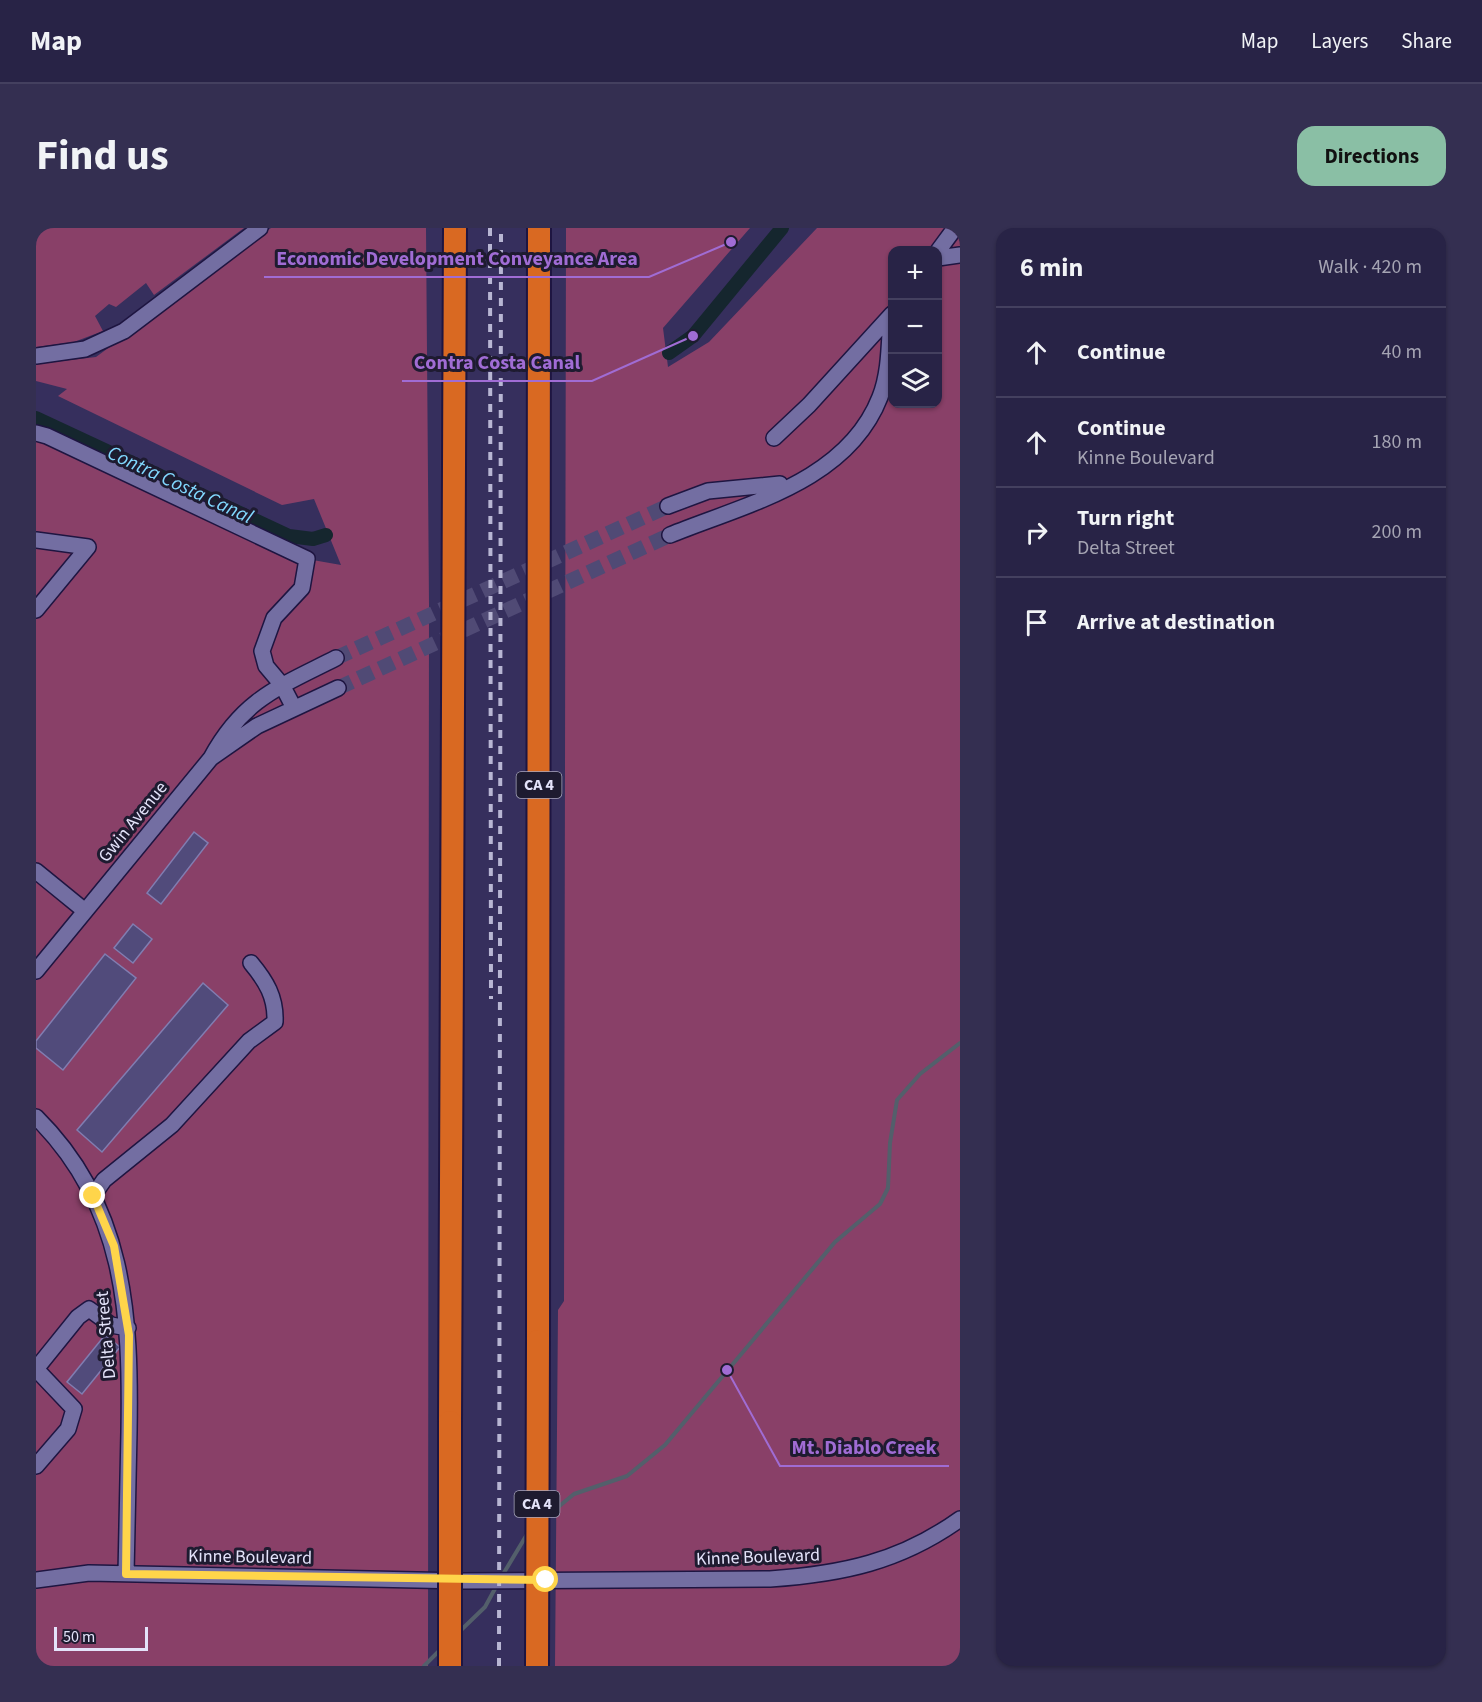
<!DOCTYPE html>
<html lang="en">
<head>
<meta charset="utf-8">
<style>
	body { margin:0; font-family:"Source Sans 3",sans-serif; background:#342f51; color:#f1f3f6 }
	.controls { position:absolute; right:18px; top:18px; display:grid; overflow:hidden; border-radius:12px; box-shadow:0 2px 4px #0004 }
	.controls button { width:54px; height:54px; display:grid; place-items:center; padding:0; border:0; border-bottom:2px solid #44405f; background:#282346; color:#f1f3f6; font:30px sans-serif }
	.scale { position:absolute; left:18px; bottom:15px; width:94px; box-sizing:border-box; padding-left:6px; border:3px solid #e4e3fa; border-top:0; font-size:16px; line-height:21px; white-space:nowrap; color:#e4e3fa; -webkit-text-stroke:4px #1e1b30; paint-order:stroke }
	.stop { position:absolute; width:18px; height:18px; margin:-14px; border:4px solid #ffd54a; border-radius:50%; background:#fff }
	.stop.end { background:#ffd54a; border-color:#fff; box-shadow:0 2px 6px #0008 }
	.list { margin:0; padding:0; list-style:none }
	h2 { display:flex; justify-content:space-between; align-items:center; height:78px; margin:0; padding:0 24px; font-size:26px }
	h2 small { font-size:20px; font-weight:400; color:#a5a4b3 }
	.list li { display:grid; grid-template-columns:39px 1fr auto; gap:18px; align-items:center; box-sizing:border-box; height:90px; padding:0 24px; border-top:2px solid #44405f }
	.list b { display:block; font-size:22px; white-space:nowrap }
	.list p { margin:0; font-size:20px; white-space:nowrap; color:#a5a4b3 }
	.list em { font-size:20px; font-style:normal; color:#a5a4b3 }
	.icon { flex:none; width:33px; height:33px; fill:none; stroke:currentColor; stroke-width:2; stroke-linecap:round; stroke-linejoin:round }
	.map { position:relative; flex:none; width:924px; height:1438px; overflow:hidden; border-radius:18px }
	header { display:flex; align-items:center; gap:36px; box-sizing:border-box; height:84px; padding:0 30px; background:#282346; border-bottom:2px solid #44405f }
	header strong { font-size:28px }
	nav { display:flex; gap:33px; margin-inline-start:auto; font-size:21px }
	.intro { display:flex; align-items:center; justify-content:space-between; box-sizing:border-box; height:144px; padding:0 36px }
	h1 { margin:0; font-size:42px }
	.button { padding:15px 27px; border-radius:18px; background:#8abfa5; color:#111; font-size:21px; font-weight:700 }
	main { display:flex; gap:36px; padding:0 36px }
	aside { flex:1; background:#282346; border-radius:18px; box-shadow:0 2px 4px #0004 }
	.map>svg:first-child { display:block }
</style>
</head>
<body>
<header>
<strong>Map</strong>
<nav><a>Map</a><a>Layers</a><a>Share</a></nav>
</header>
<div class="intro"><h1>Find us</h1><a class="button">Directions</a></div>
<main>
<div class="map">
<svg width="924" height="1438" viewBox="0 0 924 1438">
	<rect width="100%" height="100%" fill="#362f5d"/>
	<path fill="#894068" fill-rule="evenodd" d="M0 0H208L118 67 110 55 80 79 73 76 59 88 67 103 38 114 0 119Z
		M235 0H390L393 375 392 1438H0V205L271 331 305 337 278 271 246 277 22 168 31 161 0 153V136L60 129Z
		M530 0H714L627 100 632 139 673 114 781 0H924V1438H519L522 1082 528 1073ZM856 22H902V176H856Z"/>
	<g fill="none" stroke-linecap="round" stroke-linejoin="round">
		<path stroke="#535f6b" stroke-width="4" d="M510 1289 538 1266 591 1248 629 1217 799 1014 844 976 852 960 854 915 861 872 884 846 924 815
			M466 1348 493 1303
			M423 1404 449 1379 461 1357
			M388 1438 404 1422"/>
		<path stroke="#15262e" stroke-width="14" d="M633 125 657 108 746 0
			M0 190 253 308 277 311 290 307"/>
	</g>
	<path fill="#514b7b" stroke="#817db1" stroke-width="1.5" d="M158 604 172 615 125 676 111 665Z
		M97 696 116 711 97 735 78 720Z
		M69 726 100 750 27 842 0 820V813Z
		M167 755 192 777 66 924 41 902Z
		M69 1107 84 1119 46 1166 31 1154Z"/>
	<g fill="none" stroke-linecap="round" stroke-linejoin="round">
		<path stroke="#504a75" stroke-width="15" stroke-dasharray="15 8" stroke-linecap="butt" d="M300 430 632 278
			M302 460 634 307"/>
		<g stroke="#1e1541" stroke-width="18">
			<path id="minor" d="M902 23 919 0
				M902 30 924 27
				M0 128 49 121 88 103 224 0
				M0 205 11 208 271 331 266 360 238 390 226 423 230 438 246 457 258 480
				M738 210 773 177 856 86
				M632 278 672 263 744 256
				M634 307C710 276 811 254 844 169 854 144 853 114 855 88
				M0 312 52 319 0 382
				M300 430C243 459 207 471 175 530L221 498 302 460
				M0 643 49 683
				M0 743 175 530
				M0 889C89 977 95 1086 93 1204 92 1251 91 1298 90 1346
				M57 968 68 952 136 897 213 813 239 794C240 769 230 753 215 735
				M0 1141 42 1089 53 1081 75 1097 92 1100
				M0 1238 32 1201 38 1181 0 1141
				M0 1352 53 1345 427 1353 734 1351C806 1346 864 1334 924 1291"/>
		</g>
		<g stroke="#1e1541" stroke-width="26">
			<path id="highway" d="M502 1113 503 0
				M414 1194 419 0"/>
		</g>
		<use href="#minor" stroke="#736ea2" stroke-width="15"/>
		<use href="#highway" stroke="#d96922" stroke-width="22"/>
		<path stroke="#b8b6d3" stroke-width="4" stroke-dasharray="8 8" stroke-linecap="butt" d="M454 0 455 771
			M463 1438 465 0"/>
		<g stroke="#1e1541" stroke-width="26" stroke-linecap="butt">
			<path id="highway-bridge" d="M414 1438V1194
				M501 1438 502 1113"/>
		</g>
		<use href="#highway-bridge" stroke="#d96922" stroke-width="22"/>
	</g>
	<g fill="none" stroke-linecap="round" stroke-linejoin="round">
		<path stroke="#ffd54a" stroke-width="8" d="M57 968 78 1018 93 1107 90 1346 510 1352"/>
	</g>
	<g text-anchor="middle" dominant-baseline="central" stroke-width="6" stroke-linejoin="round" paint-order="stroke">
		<g fill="#1e1b30" stroke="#a9a7bd" stroke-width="1.5">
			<rect x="480.5" y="544" width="45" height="26" rx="4.5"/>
			<rect x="478.5" y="1263" width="45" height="26" rx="4.5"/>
		</g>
		<g font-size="16" font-weight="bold" fill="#e4e3fa">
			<text x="503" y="557">CA 4</text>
			<text x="501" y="1276">CA 4</text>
		</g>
		<g font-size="18" fill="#e4e3fa" stroke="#1e1b30">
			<text transform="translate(97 594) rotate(-51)">Gwin Avenue</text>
			<text transform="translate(70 1107) rotate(-95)">Delta Street</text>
			<text transform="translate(214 1329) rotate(1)">Kinne Boulevard</text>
			<text transform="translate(722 1329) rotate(-2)">Kinne Boulevard</text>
		</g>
		<g font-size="20" font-style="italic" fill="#81d8fe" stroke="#1e1b30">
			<text transform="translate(144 257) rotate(25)">Contra Costa Canal</text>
		</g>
	</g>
	<path fill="none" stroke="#a06cd4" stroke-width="2" d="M695 14L613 49H228M657 108L556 153H366M691 1142L744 1238H913"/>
	<g fill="#a06cd4" stroke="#1e1b30" stroke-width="2">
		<circle cx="695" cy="14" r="6"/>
		<circle cx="657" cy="108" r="6"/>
		<circle cx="691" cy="1142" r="6"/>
	</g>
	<g font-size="20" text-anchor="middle" font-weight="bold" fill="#a06cd4" stroke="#1e1b30" stroke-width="6" stroke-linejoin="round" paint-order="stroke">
		<text x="421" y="37">Economic Development Conveyance Area</text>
		<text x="461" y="141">Contra Costa Canal</text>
		<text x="828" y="1226">Mt. Diablo Creek</text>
	</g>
</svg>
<div class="controls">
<button>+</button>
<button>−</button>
<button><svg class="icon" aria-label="layers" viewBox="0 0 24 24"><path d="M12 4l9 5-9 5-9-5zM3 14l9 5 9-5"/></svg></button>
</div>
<div class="scale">50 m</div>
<div class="stop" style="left:510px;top:1352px"></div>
<div class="stop end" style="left:57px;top:968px"></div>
</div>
<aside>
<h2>6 min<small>Walk · 420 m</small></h2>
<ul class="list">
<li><svg class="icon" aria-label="ahead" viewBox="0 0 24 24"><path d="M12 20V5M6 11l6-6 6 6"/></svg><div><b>Continue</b></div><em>40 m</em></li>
<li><svg class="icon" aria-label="ahead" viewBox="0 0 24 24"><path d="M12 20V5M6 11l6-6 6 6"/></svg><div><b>Continue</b><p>Kinne Boulevard</p></div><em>180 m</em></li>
<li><svg class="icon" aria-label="right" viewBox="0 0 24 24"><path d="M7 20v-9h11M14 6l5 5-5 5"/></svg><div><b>Turn right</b><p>Delta Street</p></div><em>200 m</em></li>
<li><svg class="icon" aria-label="arrive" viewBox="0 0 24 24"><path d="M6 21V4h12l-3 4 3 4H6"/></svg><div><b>Arrive at destination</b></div></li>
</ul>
</aside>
</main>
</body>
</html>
